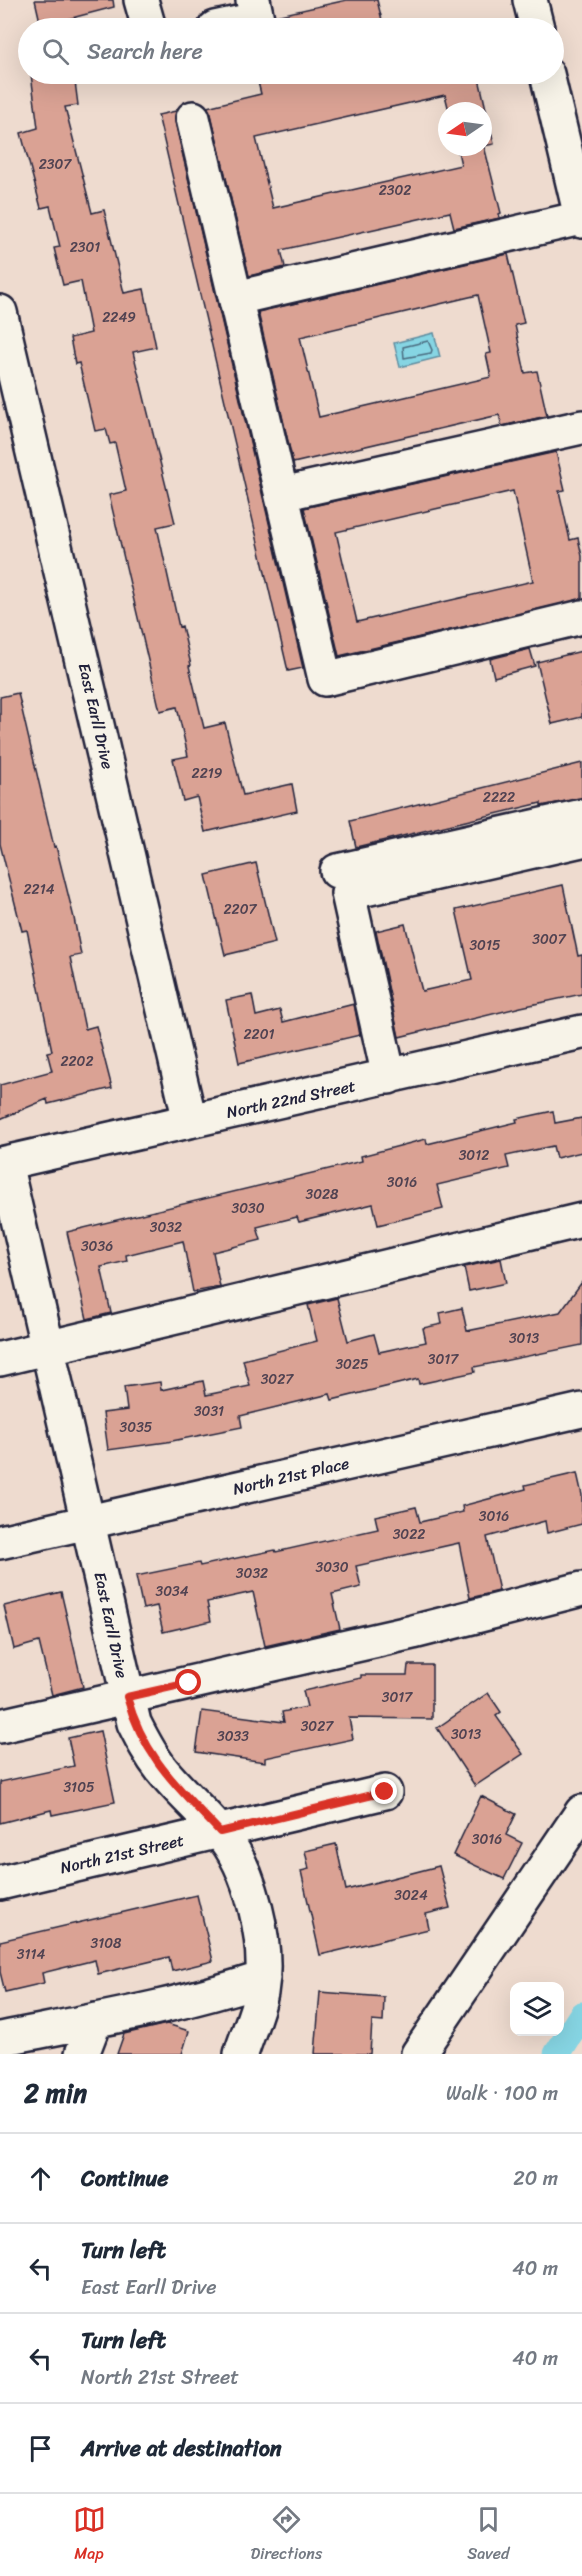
<!DOCTYPE html>
<html lang="en">
<head>
<meta charset="utf-8">
<style>
	body { margin:0; font-family:Sriracha,sans-serif; background:#f6f6f7; color:#1f2937 }
	.controls { position:absolute; right:18px; bottom:18px; display:grid; overflow:hidden; border-radius:12px; box-shadow:0 6px 24px #0002 }
	.controls button { width:54px; height:54px; display:grid; place-items:center; padding:0; border:0; border-bottom:2px solid #e0e1e3; background:#fff; color:#1f2937; font:30px sans-serif }
	.compass { position:absolute; left:438px; top:102px; width:54px; height:54px; border-radius:50%; background:#fff; box-shadow:0 6px 24px #0002; rotate:257deg }
	.stop { position:absolute; width:18px; height:18px; margin:-14px; border:4px solid #d93025; border-radius:50%; background:#fff }
	.stop.end { background:#d93025; border-color:#fff; box-shadow:0 2px 6px #0008 }
	.list { margin:0; padding:0; list-style:none }
	h2 { display:flex; justify-content:space-between; align-items:center; height:78px; margin:0; padding:0 24px; font-size:26px }
	h2 small { font-size:20px; font-weight:400; color:#747a83 }
	.list li { display:grid; grid-template-columns:39px 1fr auto; gap:18px; align-items:center; box-sizing:border-box; height:90px; padding:0 24px; border-top:2px solid #e0e1e3 }
	.list b { display:block; font-size:22px; white-space:nowrap }
	.list p { margin:0; font-size:20px; white-space:nowrap; color:#747a83 }
	.list em { font-size:20px; font-style:normal; color:#747a83 }
	.icon { flex:none; width:33px; height:33px; fill:none; stroke:currentColor; stroke-width:2; stroke-linecap:round; stroke-linejoin:round }
	.map { position:relative; flex:none; width:582px; height:2054px; overflow:hidden }
	.search { position:absolute; background:#fff; box-shadow:0 6px 24px #0002; left:18px; right:18px; top:18px; height:66px; display:flex; align-items:center; gap:15px; box-sizing:border-box; padding:0 21px; border-radius:33px; color:#747a83; font-size:22px }
	.sheet { height:438px; background:#fff }
	nav { display:flex; justify-content:space-around; align-items:center; box-sizing:border-box; height:84px; border-top:2px solid #e0e1e3; background:#fff; font-size:16px; color:#747a83 }
	nav a { display:grid; justify-items:center; gap:3px }
	nav .on { color:#d93025 }
	.map>svg:first-child { display:block }
</style>
</head>
<body>
<div class="map">
<svg width="582" height="2054" viewBox="0 0 582 2054">
	<rect width="100%" height="100%" fill="#eedbcf"/>
	<filter id="ink" filterUnits="userSpaceOnUse"><feTurbulence type="fractalNoise" baseFrequency=".0167" numOctaves="2"/><feDisplacementMap in="SourceGraphic" scale="12" xChannelSelector="R" yChannelSelector="G"/><feConvolveMatrix kernelMatrix="1 2 1 2 8 2 1 2 1" color-interpolation-filters="sRGB"/></filter>
	<g filter="url(#ink)">
		<path fill="#86d5e3" stroke="#5e8da0" stroke-width="1.5" d="M434 333 440 357 400 367 394 343Z"/>
		<g fill="none" stroke-linecap="round" stroke-linejoin="round">
			<path stroke="#4a6a7e" stroke-width="1.5" d="M428 341 432 350 431 353 404 358 403 347Z"/>
			<path stroke="#86d5e3" stroke-width="27" d="M557 2054 582 2015"/>
		</g>
		<path fill="#daa294" stroke="#22223b" stroke-width="1.5" fill-rule="evenodd" d="M35 0H113L114 7 41 26Z
			M347 0H377L384 28H273L275 16Z
			M31 74H74L78 105 65 107 92 213 104 210 124 293 144 289 156 347 133 352 175 523 157 527 179 627 182 626 191 665 189 666 204 728 225 723 243 795 292 784 297 811 205 832 197 797 183 801 173 759 188 756 177 707 160 711 109 495 126 491 115 443 110 444 106 429 95 431 79 363 75 364 70 338 91 333 81 281 63 285 54 248 60 247 50 206 41 208 21 133 38 128Z
			M256 74H478L494 144 484 146 501 213 499 214 500 218 454 228 450 212 281 250 285 267 249 276 211 114 207 107 261 94ZM445 95 449 111H483V147H457L461 165 273 208 256 138Z
			M176 111 175 122 303 668 288 671 158 115Z
			M508 254 524 323 515 325 525 373 537 371 547 416 502 426 499 415 293 463 258 312ZM478 295 491 353 486 354 491 377 319 417 300 337Z
			M556 452 565 490 559 491 570 540 578 538 582 556V599L339 656 304 508ZM513 491 533 581 357 622 336 532Z
			M530 649 535 666 494 677 490 659Z
			M582 651V717L552 724 537 662Z
			M18 693 54 847 56 846 74 918 81 955 70 957 85 1029 96 1026 112 1088 48 1104 47 1099 0 1119V1085L52 1071 47 1052 52 1051 27 930 22 931 0 844V697Z
			M582 763V798L541 806V803L356 847 350 821Z
			M256 863 275 943 225 955 206 875Z
			M563 885 578 956 582 955V994L521 1007 399 1037 376 931 405 924 422 991 472 980 456 910Z
			M252 995 256 1016 280 1010 283 1022 354 1004 360 1035 239 1063 226 1000Z
			M553 1111 555 1123 582 1118V1152L556 1158 553 1146 506 1156 509 1168 437 1185 443 1209 378 1225 373 1204 299 1222 297 1217 257 1227 261 1240 213 1252 220 1287 193 1292 183 1241 126 1255 127 1261 101 1267 111 1313 87 1319 67 1232 362 1161 361 1156 426 1139 427 1144 517 1122 516 1119Z
			M501 1259 506 1283 469 1291 464 1267Z
			M582 1282V1345L474 1367 475 1372 419 1384 418 1379 332 1400 330 1394 240 1416 242 1427 167 1442 108 1450 103 1413 127 1410 124 1387 160 1382 161 1390 203 1381 206 1395 250 1386 243 1360 317 1341 308 1305 337 1298 348 1341 374 1334 379 1352 426 1342 423 1328 442 1324 440 1313 462 1308 467 1331 560 1312Z
			M577 1473 582 1495V1524L547 1533 545 1521 487 1537 499 1591 470 1598 459 1543 356 1566 361 1587 332 1594 340 1629 265 1646 253 1592 207 1602 211 1621 163 1632 157 1606 143 1609 136 1576 199 1563 200 1566 275 1550 276 1552 378 1529 375 1516 416 1507 420 1522 463 1512 462 1506 526 1489 525 1485Z
			M61 1592 83 1687 52 1695 39 1642 14 1649 4 1606Z
			M408 1665H432V1719L349 1718 353 1739 265 1758V1762L196 1752 202 1711 284 1722 282 1712 307 1707 303 1691 361 1678V1675H407Z
			M488 1693 501 1712 496 1716 523 1754 475 1786 437 1728Z
			M100 1731 115 1802 52 1815 51 1810 0 1823V1782L74 1766 68 1738Z
			M481 1796 516 1814 506 1835 522 1843 504 1879 453 1855Z
			M336 1844 346 1890 439 1866 450 1908 426 1914 429 1929 320 1955 301 1871 309 1869 305 1851Z
			M197 1895 213 1961 172 1971 169 1957 98 1974 95 1960 42 1973 44 1983 5 1992 0 1972V1941Z
			M320 1992 384 1997 383 2022 372 2021 370 2054H315Z
			M167 2024 189 2031 182 2054H117L124 2034Z"/>
		<g fill="none" stroke-linecap="round" stroke-linejoin="round">
			<g stroke="#22223b" stroke-width="38">
				<path id="minor" d="M141 0 149 28
					M530 0 537 28
					M215 28 257 19 253 0
					M547 74 582 221
					M193 118 325 679 582 617
					M236 298 581 218
					M0 312 190 1121
					M282 494 582 427
					M337 871 582 816
					M389 1077 348 893 582 840
					M5 1163 134 1723C142 1739 150 1755 162 1770 179 1791 200 1809 218 1830 252 1868 269 1944 261 1993 257 2014 247 2034 241 2054
					M0 1164 582 1032
					M0 1359 582 1220
					M0 1542 582 1410
					M0 1726 413 1632 582 1589
					M0 1883 385 1792
					M0 2039C85 2022 181 2006 263 1978
					M82 2054 95 2020
					M418 2054 582 1812"/>
			</g>
			<use href="#minor" stroke="#f7f3e8" stroke-width="33"/>
		</g>
	</g>
	<g fill="none" stroke-linecap="round" stroke-linejoin="round" filter="url(#ink)">
		<path stroke="#d93025" stroke-width="8" d="M189 1683 127 1697C144 1758 178 1787 220 1832L385 1792"/>
	</g>
	<g text-anchor="middle" dominant-baseline="central" stroke-width="4.5" stroke-linejoin="round" paint-order="stroke">
		<g font-size="14" fill="#504251">
			<text x="55" y="164">2307</text>
			<text x="395" y="190">2302</text>
			<text x="85" y="247">2301</text>
			<text x="119" y="317">2249</text>
			<text x="207" y="773">2219</text>
			<text x="499" y="797">2222</text>
			<text x="39" y="889">2214</text>
			<text x="240" y="909">2207</text>
			<text x="549" y="939">3007</text>
			<text x="485" y="945">3015</text>
			<text x="259" y="1034">2201</text>
			<text x="77" y="1061">2202</text>
			<text x="474" y="1155">3012</text>
			<text x="402" y="1182">3016</text>
			<text x="322" y="1194">3028</text>
			<text x="248" y="1208">3030</text>
			<text x="166" y="1227">3032</text>
			<text x="97" y="1246">3036</text>
			<text x="524" y="1338">3013</text>
			<text x="443" y="1359">3017</text>
			<text x="352" y="1364">3025</text>
			<text x="277" y="1379">3027</text>
			<text x="209" y="1411">3031</text>
			<text x="136" y="1427">3035</text>
			<text x="494" y="1516">3016</text>
			<text x="409" y="1534">3022</text>
			<text x="332" y="1567">3030</text>
			<text x="252" y="1573">3032</text>
			<text x="172" y="1591">3034</text>
			<text x="397" y="1697">3017</text>
			<text x="317" y="1726">3027</text>
			<text x="466" y="1734">3013</text>
			<text x="233" y="1736">3033</text>
			<text x="79" y="1787">3105</text>
			<text x="487" y="1839">3016</text>
			<text x="411" y="1895">3024</text>
			<text x="106" y="1943">3108</text>
			<text x="31" y="1954">3114</text>
		</g>
		<g font-size="16" fill="#22223b" stroke="#f7f3e8">
			<text transform="translate(96 716) rotate(77)">East Earll Drive</text>
			<text transform="translate(291 1099) rotate(-12)">North 22nd Street</text>
			<text transform="translate(291 1476) rotate(-13)">North 21st Place</text>
			<text transform="translate(111 1625) rotate(78)">East Earll Drive</text>
			<text transform="translate(122 1854) rotate(-13)">North 21st Street</text>
		</g>
	</g>
</svg>
<div class="controls">
<button><svg class="icon" aria-label="layers" viewBox="0 0 24 24"><path d="M12 4l9 5-9 5-9-5zM3 14l9 5 9-5"/></svg></button>
</div>
<svg class="compass" viewBox="-18 -18 36 36"><path d="M0-13l5 13h-10z" fill="#e53935"/><path d="M0 13l5-13h-10z" fill="#747a83"/></svg>
<div class="stop" style="left:189px;top:1683px"></div>
<div class="stop end" style="left:385px;top:1792px"></div>
<div class="search"><svg class="icon" aria-label="search" viewBox="0 0 24 24"><circle cx="10" cy="10" r="6"/><path d="M15 15l6 6"/></svg>Search here</div>
</div>
<section class="sheet">
<h2>2 min<small>Walk · 100 m</small></h2>
<ul class="list">
<li><svg class="icon" aria-label="ahead" viewBox="0 0 24 24"><path d="M12 20V5M6 11l6-6 6 6"/></svg><div><b>Continue</b></div><em>20 m</em></li>
<li><svg class="icon" aria-label="left" viewBox="0 0 24 24"><path d="M17 20v-9H6M10 6l-5 5 5 5"/></svg><div><b>Turn left</b><p>East Earll Drive</p></div><em>40 m</em></li>
<li><svg class="icon" aria-label="left" viewBox="0 0 24 24"><path d="M17 20v-9H6M10 6l-5 5 5 5"/></svg><div><b>Turn left</b><p>North 21st Street</p></div><em>40 m</em></li>
<li><svg class="icon" aria-label="arrive" viewBox="0 0 24 24"><path d="M6 21V4h12l-3 4 3 4H6"/></svg><div><b>Arrive at destination</b></div></li>
</ul>
</section>
<nav>
<a class="on"><svg class="icon" aria-label="map" viewBox="0 0 24 24"><path d="M3 6l6-2 6 2 6-2v14l-6 2-6-2-6 2zM9 4v14M15 6v14"/></svg>Map</a>
<a><svg class="icon" aria-label="directions" viewBox="0 0 24 24"><path d="M12 3l9 9-9 9-9-9zM9 14v-3h6M13 9l2 2-2 2"/></svg>Directions</a>
<a><svg class="icon" aria-label="saved" viewBox="0 0 24 24"><path d="M7 4h10v16l-5-4-5 4z"/></svg>Saved</a>
</nav>
</body>
</html>
